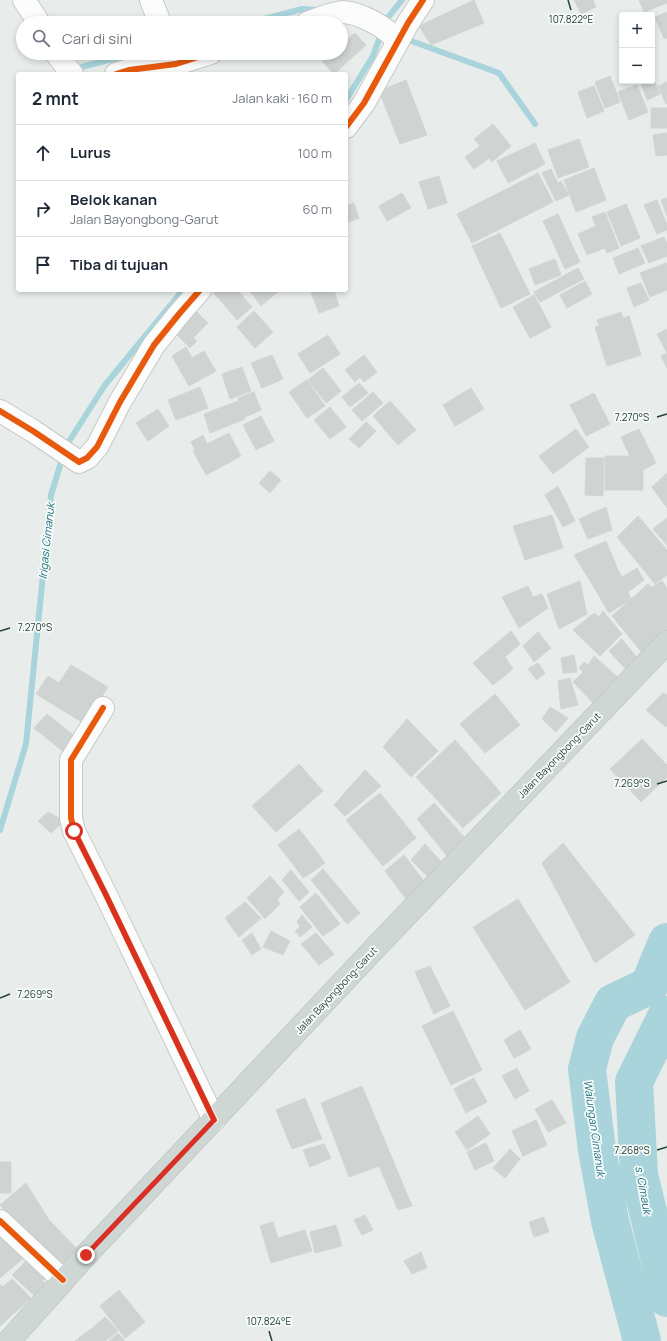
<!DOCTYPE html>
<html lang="id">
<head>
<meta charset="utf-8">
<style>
	body { margin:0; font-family:Manrope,sans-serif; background:#f6f6f7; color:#1f2937 }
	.controls { position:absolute; right:12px; top:12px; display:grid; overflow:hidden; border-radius:4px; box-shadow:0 2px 6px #0003 }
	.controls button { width:36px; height:36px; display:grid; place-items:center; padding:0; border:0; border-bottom:1px solid #e0e1e3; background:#fff; color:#1f2937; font:20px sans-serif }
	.stop { position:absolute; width:12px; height:12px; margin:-9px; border:3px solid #d93025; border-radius:50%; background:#fff }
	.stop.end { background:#d93025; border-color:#fff; box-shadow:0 1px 4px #0008 }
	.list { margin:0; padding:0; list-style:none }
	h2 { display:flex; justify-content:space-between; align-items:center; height:52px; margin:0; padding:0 16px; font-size:17px }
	h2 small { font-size:13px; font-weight:400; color:#747a83 }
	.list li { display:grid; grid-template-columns:26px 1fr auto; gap:12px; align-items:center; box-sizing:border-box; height:56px; padding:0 16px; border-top:1px solid #e0e1e3 }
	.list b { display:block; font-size:15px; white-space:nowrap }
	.list p { margin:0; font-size:13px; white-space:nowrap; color:#747a83 }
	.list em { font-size:13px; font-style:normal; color:#747a83 }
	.icon { flex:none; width:22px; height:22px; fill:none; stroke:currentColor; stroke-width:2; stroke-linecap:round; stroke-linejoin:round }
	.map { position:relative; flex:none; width:667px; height:1341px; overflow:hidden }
	.search { position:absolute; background:#fff; box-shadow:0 2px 6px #0003; left:16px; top:16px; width:332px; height:44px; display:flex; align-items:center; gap:10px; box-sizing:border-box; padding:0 14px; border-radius:22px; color:#747a83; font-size:15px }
	.panel { position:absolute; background:#fff; box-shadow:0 2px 6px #0003; left:16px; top:72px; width:332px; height:220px; border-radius:4px }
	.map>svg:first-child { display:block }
</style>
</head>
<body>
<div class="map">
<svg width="667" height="1341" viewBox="0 0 667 1341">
	<rect width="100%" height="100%" fill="#e8edeb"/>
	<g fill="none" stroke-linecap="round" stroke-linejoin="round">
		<path stroke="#a9d4db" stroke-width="6" d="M249 23 302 9 318 10
			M403 38 499 73 535 124
			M74 69 135 53
			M346 100 373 56 386 20 402 0
			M0 830 26 744 51 495 66 446 105 385 183 290"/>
		<path stroke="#a9d4db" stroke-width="38" d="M667 1015 634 1082 639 1175 662 1268 667 1298
			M642 1341 610 1221 597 1150 587 1069 595 1038 613 1003 649 986 667 942"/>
	</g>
	<path fill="#cfd4d2" stroke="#d1d6d4" d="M474 0 484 23 431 45 419 26Z
		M574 0H593L596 7 581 14Z
		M639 0H667V3L644 12Z
		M667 12V38L664 39 655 17Z
		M355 33 366 45 334 74 322 61 331 53H341V45Z
		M652 75 660 94 647 100 640 81H652Z
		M610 76 620 102 605 108 595 82Z
		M406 80 427 135 400 144 379 91Z
		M667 82V103L666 104 658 86Z
		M637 85 648 112 629 120 618 92Z
		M594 86 604 111 587 118 578 92Z
		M651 108H667V128H651Z
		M493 124 511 146 492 162 489 158 474 169 465 157 480 146 474 139Z
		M667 133V155L656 156 653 135Z
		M579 139 589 167 558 178 548 150Z
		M535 143 545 164 508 183 497 161Z
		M594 168 606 200 576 212 564 180Z
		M551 169 558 183 561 181 569 195 556 201 542 173Z
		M538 173 553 202 472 243 457 214Z
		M439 176 447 203 428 209 419 182Z
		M402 193 411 208 387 221 379 206Z
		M667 198V216L661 200Z
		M657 200 667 225V230L657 234 644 205Z
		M354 203 359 218 346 223V206Z
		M626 204 640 238 621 246 607 212Z
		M605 212 619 248 607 253 605 248 587 255 578 234 596 226 592 217Z
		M558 214 580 262 565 269 543 221Z
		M500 233 530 294 501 308 472 246Z
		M664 237 667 244V256L649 263 641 246Z
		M638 248 645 263 619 274 613 258Z
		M555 259 561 275 535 285 529 269Z
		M666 263 667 266V290L650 297 640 273Z
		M578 268 584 279 540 302 534 292Z
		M585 281 592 294 567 308 560 295Z
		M641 283 649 300 634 307 627 288Z
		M215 290H237L252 307 237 320 213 292Z
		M249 290H280L261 306Z
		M310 290H334L339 306 319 313Z
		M534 295 551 327 530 338 513 307Z
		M194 309 208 323 193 338 197 341 190 348 177 335 180 333 175 328Z
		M254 311 273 332 255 348 237 327Z
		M621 312 623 318 629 316 641 355 607 366 595 327 599 326 597 320Z
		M667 329V353L657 334Z
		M328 335 340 354 310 373 298 354Z
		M186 347 192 358 204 351 216 371 189 386 172 356Z
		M667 353V368L661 356Z
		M272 355 283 379 262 388 251 363Z
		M364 355 377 372 364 382 360 377 355 382 345 370Z
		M242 367 251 391 230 399 222 374Z
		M323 368 341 391 326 403 308 380Z
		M307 380 325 406 307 418 289 392Z
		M359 383 368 393 350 407 342 397Z
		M200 387 208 408 176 420 168 400Z
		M471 388 484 409 455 426 443 405Z
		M254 392 261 410 245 417 238 398Z
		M373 392 383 403 362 421 352 410Z
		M594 393 610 424 586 436 570 405Z
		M238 401 245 419 210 433 204 414Z
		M390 401 416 430 398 445 373 416Z
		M330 407 346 427 330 439 314 420Z
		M158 409 169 426 148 441 136 423Z
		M261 416 274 441 256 450 243 425Z
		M366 422 376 431 359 448 349 439Z
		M576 429 589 447 553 474 539 456Z
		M639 429 656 463 643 470V490H605V456H630L621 437Z
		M229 433 241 456 206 475 193 451 195 450 191 442 203 435 207 444Z
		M586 458H604L603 496 585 495Z
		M270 471 281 480 270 493 259 483Z
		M667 473V508L652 487Z
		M558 486 575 521 563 527 545 495Z
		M606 507 612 530 588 539 579 519Z
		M552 515 563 548 525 560 513 526Z
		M638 516 667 550V575L655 584 617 537Z
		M667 518V545L653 529Z
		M606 541 618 570 592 584 574 555Z
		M637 568 644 580 628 592 631 599 609 613 592 584 618 570 622 577Z
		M580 581 587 614 559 629 547 594Z
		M662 581 667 588V639L647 659 612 616 648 584 652 587Z
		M528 586 533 597 542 594 548 608 519 628 502 597Z
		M603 611 622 634 600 656 573 630 594 613 599 617Z
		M511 631 520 644 505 657 513 669 493 685 473 663Z
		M538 632 551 648 534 662 523 646Z
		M622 639 642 664 632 676 609 651Z
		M574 655 577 672 563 673 561 658Z
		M594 656 622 681 596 706 573 682 583 672 579 668 584 662 588 665Z
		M538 663 545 673 537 680 528 669Z
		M71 665 108 687 85 724 36 694 48 676 59 683Z
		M570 678 578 705 561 709 558 681Z
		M663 693 667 695V725L666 727 646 710Z
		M495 694 520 725 485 753 460 724Z
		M550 707 568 718 556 732 542 719Z
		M47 714 77 738 65 753 34 728Z
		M407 719 438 751 411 777 383 747Z
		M642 739 667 765V777L641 802 610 769Z
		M455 740 501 793 463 828 416 777Z
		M299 764 323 791 276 832 252 806Z
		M365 770 381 786 345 816 334 805Z
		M380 793 416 838 383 866 346 820Z
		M434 803 470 844 452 862 417 819Z
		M48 812 64 821 51 833 38 821Z
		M299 829 313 847 293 864 278 845Z
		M563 843 635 935 595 963 542 863Z
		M425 844 446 867 431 880 411 860Z
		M313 847 325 863 314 871 301 856Z
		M404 855 426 884 406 899 385 871Z
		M301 856 314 871 303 878 293 864Z
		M323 869 360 913 347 924 311 880Z
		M291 870 309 892 299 901 282 880Z
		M270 876 284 892 277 900 280 904 265 919 247 898Z
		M316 893 340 924 323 936 300 907Z
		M518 899 570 982 525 1010 473 927Z
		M245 902 261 918 239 937 225 918Z
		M302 915 312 927 300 937 295 931 300 927 297 922Z
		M271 931 290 941 283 955 263 947Z
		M252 933 261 949 252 955 242 940Z
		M316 933 334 954 319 965 301 944Z
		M430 966 450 1006 434 1014 415 972Z
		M453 1011 482 1070 451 1085 422 1026Z
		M520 1030 531 1049 514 1058 504 1040Z
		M517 1068 529 1091 515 1099 502 1076Z
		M474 1078 487 1102 466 1113 454 1089Z
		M362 1086 412 1206 398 1210 379 1166 349 1177 321 1103Z
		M305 1098 322 1139 292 1149 276 1110Z
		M552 1100 566 1123 548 1132 535 1109Z
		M478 1116 490 1134 467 1150 455 1132Z
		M536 1120 547 1145 523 1156 512 1131Z
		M486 1143 494 1161 475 1170 467 1152Z
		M324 1144 331 1158 310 1167 303 1150Z
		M510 1149 520 1159 505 1178 493 1168Z
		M0 1162H11V1193H0Z
		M26 1183 49 1220 77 1249 57 1268 0 1205Z
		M365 1215 373 1230 362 1235 354 1220Z
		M544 1217 549 1232 534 1237 529 1222Z
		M273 1222 278 1238 305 1230 312 1251 271 1263 260 1226Z
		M336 1225 342 1246 315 1253 310 1232Z
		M5 1232 26 1256 0 1278V1236Z
		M421 1252 427 1268 412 1274 404 1261Z
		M27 1260 48 1276 42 1281 52 1289 36 1297 12 1275Z
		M12 1279 31 1298 0 1326V1284L3 1287Z
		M119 1290 145 1322 125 1338 100 1306Z
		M105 1317 118 1331 106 1341H98L89 1331Z
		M89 1330 97 1341H75Z
		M118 1333 125 1341H109Z"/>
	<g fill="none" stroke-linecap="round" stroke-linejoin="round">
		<g stroke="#c5cac8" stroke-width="24">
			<path id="street" d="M24 0 39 23
				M151 0 160 23
				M307 23C315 20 335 12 343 12 360 13 387 27 397 41
				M56 53 72 74
				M116 74 129 70 176 64 211 53
				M346 127 364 103 408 23 423 0
				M0 411 33 431 79 462 87 458 97 447 120 402 154 345 179 314 200 290
				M103 708 71 760V818L74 831 106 895 214 1120
				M0 1221 63 1280"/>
		</g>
		<g stroke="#c3ccc9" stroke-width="24">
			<path id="primary" d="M9 1341 86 1255 376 947 667 642"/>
		</g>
		<use href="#street" stroke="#fcfcfc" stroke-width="22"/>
		<use href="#primary" stroke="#cfd7d5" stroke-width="22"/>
		<g stroke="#f7fbf9" stroke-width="8">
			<path id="cycleway" d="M116 74 129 70 176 64 211 53
				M346 127 364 103 408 23 423 0
				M0 411 33 431 79 462 87 458 97 447 120 402 154 345 179 314 200 290
				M103 708 71 760V818L74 831 106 895 214 1120
				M0 1221 63 1280"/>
		</g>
		<use href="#cycleway" stroke="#e8590c" stroke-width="6"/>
	</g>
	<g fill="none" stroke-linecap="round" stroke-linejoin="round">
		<path stroke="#d93025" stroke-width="5" d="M74 831 106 895 214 1120 86 1255"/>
	</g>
	<path fill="none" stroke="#24423a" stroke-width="1.5" d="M568 0 571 10M657 417 667 414M0 631 10 628M657 784 667 781M0 998 10 994M657 1150 667 1147M269 1331 272 1341"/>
	<g text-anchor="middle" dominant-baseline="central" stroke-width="3.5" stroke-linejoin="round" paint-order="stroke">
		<g font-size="10" fill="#24423a" stroke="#f7fbf9">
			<text transform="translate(559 755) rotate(-46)">Jalan Bayongbong-Garut</text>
			<text transform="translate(336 990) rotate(-47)">Jalan Bayongbong-Garut</text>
		</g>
		<g font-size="11" font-style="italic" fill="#1c6f80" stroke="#f7fbf9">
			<text transform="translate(46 541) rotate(-84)">Irigasi Cimanuk</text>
			<text transform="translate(595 1128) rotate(82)">Walungan Cimanuk</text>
			<text transform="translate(644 1190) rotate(80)">s. Cimauk</text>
		</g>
	</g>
	<g font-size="10" text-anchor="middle" fill="#24423a" stroke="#f7fbf9" stroke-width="3.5" stroke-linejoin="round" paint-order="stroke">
		<text x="571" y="23">107.822°E</text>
		<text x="632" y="421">7.270°S</text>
		<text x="35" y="631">7.270°S</text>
		<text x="632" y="787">7.269°S</text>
		<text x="35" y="998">7.269°S</text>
		<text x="632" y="1154">7.268°S</text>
		<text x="269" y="1325">107.824°E</text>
	</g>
</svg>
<div class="controls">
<button>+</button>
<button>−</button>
</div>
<div class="stop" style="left:74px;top:831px"></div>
<div class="stop end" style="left:86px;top:1255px"></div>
<div class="search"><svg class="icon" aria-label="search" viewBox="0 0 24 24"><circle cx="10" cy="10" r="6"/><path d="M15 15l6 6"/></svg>Cari di sini</div>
<section class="panel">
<h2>2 mnt<small>Jalan kaki · 160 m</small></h2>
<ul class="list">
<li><svg class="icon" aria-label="ahead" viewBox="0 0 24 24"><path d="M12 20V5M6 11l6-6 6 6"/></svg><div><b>Lurus</b></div><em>100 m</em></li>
<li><svg class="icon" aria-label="right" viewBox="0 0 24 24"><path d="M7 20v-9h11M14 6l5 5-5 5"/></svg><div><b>Belok kanan</b><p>Jalan Bayongbong-Garut</p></div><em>60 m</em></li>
<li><svg class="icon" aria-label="arrive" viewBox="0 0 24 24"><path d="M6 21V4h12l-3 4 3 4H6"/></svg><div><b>Tiba di tujuan</b></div></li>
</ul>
</section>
</div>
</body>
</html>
